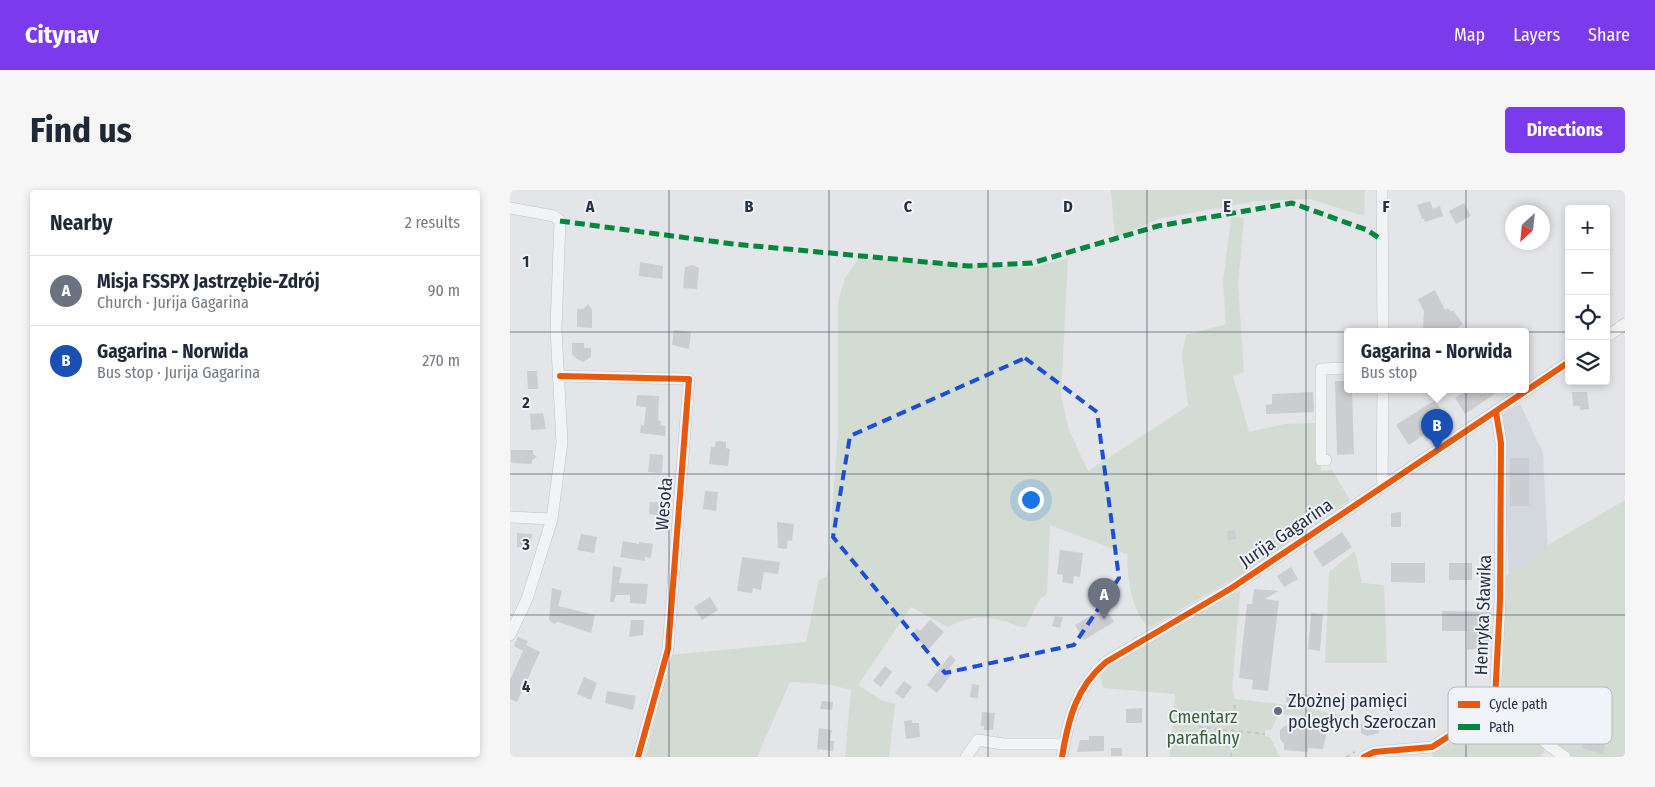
<!DOCTYPE html>
<html lang="en">
<head>
<meta charset="utf-8">
<style>
	body { margin:0; font-family:"Fira Sans Condensed",sans-serif; background:#f6f6f7; color:#1f2937 }
	.controls { position:absolute; right:15px; top:15px; display:grid; overflow:hidden; border-radius:5px; box-shadow:0 2px 8px #0003 }
	.controls button { width:45px; height:45px; display:grid; place-items:center; padding:0; border:0; border-bottom:1px solid #e0e1e3; background:#fff; color:#1f2937; font:25px sans-serif }
	.compass { position:absolute; left:995px; top:15px; width:45px; height:45px; border-radius:50%; background:#fff; box-shadow:0 2px 8px #0003; rotate:207deg }
	.you { position:absolute; left:520px; top:309px; width:18px; height:18px; margin:-12px; border:4px solid #fff; border-radius:50%; background:#1a73e8; box-shadow:0 0 0 8px #1a73e833 }
	.badge { display:grid; place-items:center; width:32px; height:32px; border-radius:50%; background:#7c3aed; color:#fff; font-size:16px; font-weight:700 }
	.pin { position:absolute; translate:-50% -41px; filter:drop-shadow(0 1px 2px #0008) }
	.pin::after { content:''; position:absolute; top:26px; width:18px; height:15px; background:inherit; clip-path:polygon(0 0,100% 0,50% 100%) }
	.popup { position:absolute; left:834px; top:138px; width:185px; height:65px; box-sizing:border-box; display:grid; place-content:center; border-radius:5px; background:#fff; filter:drop-shadow(0 1px 4px #0005); font-size:16px; white-space:nowrap; color:#747a83 }
	.popup b { font-size:19px; color:#1f2937 }
	.popup::after { content:''; position:absolute; left:50%; top:100%; margin-left:-10px; border:10px solid transparent; border-top-color:#fff }
	.list { margin:0; padding:0; list-style:none }
	h2 { display:flex; justify-content:space-between; align-items:center; height:65px; margin:0; padding:0 20px; font-size:21px }
	h2 small { font-size:16px; font-weight:400; color:#747a83 }
	.list li { display:grid; grid-template-columns:32px 1fr auto; gap:15px; align-items:center; box-sizing:border-box; height:70px; padding:0 20px; border-top:1px solid #e0e1e3 }
	.list b { display:block; font-size:19px; white-space:nowrap }
	.list p { margin:0; font-size:16px; white-space:nowrap; color:#747a83 }
	.list em { font-size:16px; font-style:normal; color:#747a83 }
	.icon { flex:none; width:28px; height:28px; fill:none; stroke:currentColor; stroke-width:2; stroke-linecap:round; stroke-linejoin:round }
	.map { position:relative; flex:none; width:1115px; height:567px; overflow:hidden; border-radius:5px }
	header { display:flex; align-items:center; gap:30px; box-sizing:border-box; height:70px; padding:0 25px; background:#7c3aed; color:#fff }
	header strong { font-size:24px }
	nav { display:flex; gap:28px; margin-inline-start:auto; font-size:18px }
	.intro { display:flex; align-items:center; justify-content:space-between; box-sizing:border-box; height:120px; padding:0 30px }
	h1 { margin:0; font-size:35px }
	.button { padding:12px 22px; border-radius:5px; background:#7c3aed; color:#fff; font-size:18px; font-weight:700 }
	main { display:flex; gap:30px; padding:0 30px }
	aside { flex:1; background:#fff; border-radius:5px; box-shadow:0 2px 8px #0003 }
	.map>svg:first-child { display:block }
</style>
</head>
<body>
<header>
<strong>Citynav</strong>
<nav><a>Map</a><a>Layers</a><a>Share</a></nav>
</header>
<div class="intro"><h1>Find us</h1><a class="button">Directions</a></div>
<main>
<aside>
<h2>Nearby<small>2 results</small></h2>
<ul class="list">
<li><span class="badge" style="background:#6b7280">A</span><div><b>Misja FSSPX Jastrzębie-Zdrój</b><p>Church · Jurija Gagarina</p></div><em>90 m</em></li>
<li><span class="badge" style="background:#1a4fb4">B</span><div><b>Gagarina - Norwida</b><p>Bus stop · Jurija Gagarina</p></div><em>270 m</em></li>
</ul>
</aside>
<div class="map">
<svg width="1115" height="567" viewBox="0 0 1115 567">
	<rect width="100%" height="100%" fill="#e3e5e8"/>
	<path fill="#d3d8df" d="M1010 214 1033 263 1038 360 999 386 992 224Z"/>
	<path fill="#d3dcd3" d="M601 0H855L854 26 800 9 747 11 648 29 605 48Z
		M721 27 734 28 728 95 734 182 723 186 739 242 774 234 805 233 811 281 822 280 840 310 733 383 639 438C620 418 618 390 617 364L540 335 537 404 530 409 515 438C483 428 470 421 438 437L401 417 348 495 371 510 385 514 379 567H335L341 500 321 495 280 492 247 567H136L160 465 296 452 309 390 317 386 318 376 328 241V112L335 88 349 68 520 78 558 68 551 207 559 240 578 281 678 216 672 165 676 145 716 134 713 93Z
		M1115 310V567C1102 567 1076 567 1064 567 1039 559 1016 519 990 506L994 386 999 385 1038 360V355Z
		M845 361 852 393 874 395 877 473H815L819 382Z
		M730 401 722 500 725 509 787 516 830 525 828 540 813 528 769 524 761 540H755V546L760 547 770 567H660L665 504 593 498 590 485 604 473Z
		M990 519 1019 539 1035 560 1030 567H923L922 562Z"/>
	<path fill="#cbcdd1" d="M920 11 923 19 930 16 933 26 915 32 914 29H912L907 15Z
		M954 13 961 26 946 34 939 21Z
		M130 72 153 76 152 89 129 86Z
		M183 75 189 78 187 99 173 98 175 77Z
		M925 100 935 120 938 118 941 122 943 120 953 134 943 141H913L914 122 908 109Z
		M78 114 82 119V138L67 137V119H73Z
		M164 140 181 142 179 159 162 155Z
		M62 153H74V158H81V167L73 172 67 169 62 164Z
		M17 181H27L28 199H18Z
		M825 191H838V199H842L844 264 827 265Z
		M959 199H992L955 224 945 208Z
		M803 202 804 222 756 224V215L762 214V204Z
		M1062 202H1077L1079 219 1070 220V216H1063Z
		M127 205 149 206 148 230 151 231 150 235 156 236 155 246 130 243 131 235 134 236 136 217 126 216Z
		M925 210 937 229 899 255 886 235Z
		M33 223 36 239 21 240 20 224Z
		M206 251 216 252V258L220 259 218 276 199 274 201 257H205Z
		M1 260H23V264L27 267 22 270V274L1 273Z
		M140 264 153 265 152 283 138 282Z
		M1000 268H1019V316H1000Z
		M195 301 208 302 206 321 193 319Z
		M140 312 154 313 152 326 139 324Z
		M891 322V337H881V323Z
		M267 332 284 334 282 351 278 350 277 359 268 358Z
		M725 340 726 349 718 350 717 341Z
		M832 342 842 357 813 377 803 362Z
		M7 343 22 344 21 358 7 357Z
		M71 344 87 347 84 363 67 360Z
		M113 351 129 354V352L143 354 141 368 135 367V371L110 367Z
		M550 360 573 363 570 387 564 386 563 394 552 392 553 385 547 384Z
		M232 367 270 372 268 384 254 382 251 400 243 398 242 403 227 401Z
		M881 373H915V393L881 392Z
		M939 373H962V390H939Z
		M103 376 112 378 109 393 138 394 136 414 120 413V405H106L104 412H100Z
		M781 377 788 389 774 397 767 386Z
		M42 398 52 401 48 416 85 425 81 443 48 432 44 434 39 430Z
		M744 399 768 401 755 409 769 411 758 501 742 499 743 490 729 488 737 414H742Z
		M200 407 208 420 192 430 184 417Z
		M595 417 604 432 574 450 565 435Z
		M932 421 981 422 980 456 957 460V441H932Z
		M801 423 813 424 810 461 798 459Z
		M545 426 553 427 550 438 542 436Z
		M121 430H134L133 445 119 447Z
		M420 430 434 442 419 459 402 446 407 438 410 441Z
		M8 447 18 451 16 455 30 462 7 512 0 509V490L13 461 4 456Z
		M440 465 446 470 439 478 443 482 427 503 417 495Z
		M375 476 382 482 371 497 363 491Z
		M74 487 87 493 81 510 67 504Z
		M394 491 402 497 393 509 385 503Z
		M462 494 469 495 468 508 460 507Z
		M97 501 126 506 123 520 95 513Z
		M777 502 801 505 799 514 776 512Z
		M312 511 323 512 322 520 310 519Z
		M632 518V533H616V519Z
		M472 522 485 523 483 540H474V536H471Z
		M866 528 869 543 857 546 851 543V534H854L853 529Z
		M402 530V533H409L410 547 396 549 394 531Z
		M783 534 815 537 816 546 813 559 798 558V562L774 560V554L770 549V540L775 536H782Z
		M309 538 322 540 320 551H324L323 561 307 559Z
		M1077 543 1097 549 1093 564 1072 558Z
		M579 546H594V561L567 562 570 550H579Z
		M601 558H612V566H601Z"/>
	<g fill="none" stroke-linecap="round" stroke-linejoin="round">
		<g stroke="#c1c3c6" stroke-width="12">
			<path id="minor" d="M872 0 873 141
				M0 18 44 26 50 31 46 139 52 253 42 329 17 409 0 445
				M1096 147 1115 134
				M50 186 179 189 158 459 128 567
				M816 270H811V179L838 178
				M872 295 873 199
				M0 327 42 329
				M985 510C1010 527 1030 551 1055 567
				M456 567 468 550 493 554H554
				M552 567C558 530 566 497 596 472L720 399 1059 172
				M854 567 864 562 922 557 974 524 985 510 990 411 991 253 986 222"/>
		</g>
		<path stroke="#c4c6cb" stroke-width="2" stroke-dasharray="4 4" stroke-linecap="butt" d="M689 537 755 544
			M721 567 725 513
			M836 567 845 562"/>
		<use href="#minor" stroke="#f2f3f5" stroke-width="11"/>
		<path stroke="#00873e" stroke-width="5" stroke-dasharray="10 5" stroke-linecap="butt" d="M50 31 223 54 459 76 522 73 648 36 782 13 857 40 872 50"/>
		<g stroke="#f0f3f8" stroke-width="9">
			<path id="cycleway" d="M50 186 179 189 158 459 128 567
				M552 567C558 530 566 497 596 472L720 399 1059 172
				M854 567 864 562 922 557 974 524 985 510 990 411 991 253 986 222"/>
		</g>
		<use href="#cycleway" stroke="#e8590c" stroke-width="6"/>
	</g>
	<path fill="none" stroke="#1d4ed8" stroke-width="4" stroke-dasharray="10 6" stroke-linejoin="round" d="M515 168 587 222 609 388 564 455 435 483 323 347 340 246Z"/>
	<path fill="none" stroke="#273144" stroke-width="1" stroke-opacity="0.55" d="M159 0V567M319 0V567M478 0V567M637 0V567M796 0V567M956 0V567M0 142H1059M1096 142H1115M0 284H1115M0 425H1115"/>
	<circle fill="#69707d" stroke="#f0f3f8" stroke-width="2" cx="768" cy="521" r="5"/>
	<g text-anchor="middle" dominant-baseline="central" stroke-width="4" stroke-linejoin="round" paint-order="stroke">
		<g font-size="18" fill="#273144" stroke="#f0f3f8">
			<text transform="translate(154 314) rotate(-85)">Wesoła</text>
			<text transform="translate(776 343) rotate(-34)">Jurija Gagarina</text>
			<text transform="translate(973 425) rotate(-88)">Henryka Sławika</text>
		</g>
		<g font-size="18" fill="#273144" stroke="#f0f3f8" text-anchor="start">
			<text x="778" y="511">Zbożnej pamięci<tspan x="778" dy="21">poległych Szeroczan</tspan></text>
		</g>
		<g font-size="18" fill="#3b6133" stroke="#f0f3f8">
			<text x="693" y="527">Cmentarz<tspan x="693" dy="21">parafialny</tspan></text>
		</g>
	</g>
	<rect x="938" y="497" width="164" height="57" rx="8" fill="#f0f3f8" stroke="#b4b9c2" stroke-width="1"/>
	<rect x="948" y="511" width="22" height="7" fill="#e8590c"/>
	<rect x="948" y="534" width="22" height="6" fill="#00873e"/>
	<g font-size="14" fill="#273144">
		<text x="979" y="519">Cycle path</text>
		<text x="979" y="542">Path</text>
	</g>
	<g font-size="16" text-anchor="middle" font-weight="bold" fill="#273144" stroke="#f0f3f8" stroke-width="4" stroke-linejoin="round" paint-order="stroke">
		<text x="80" y="22">A</text>
		<text x="239" y="22">B</text>
		<text x="398" y="22">C</text>
		<text x="558" y="22">D</text>
		<text x="717" y="22">E</text>
		<text x="876" y="22">F</text>
		<text x="16" y="77">1</text>
		<text x="16" y="218">2</text>
		<text x="16" y="360">3</text>
		<text x="16" y="502">4</text>
	</g>
</svg>
<div class="controls">
<button>+</button>
<button>−</button>
<button><svg class="icon" aria-label="locate" viewBox="0 0 24 24"><circle cx="12" cy="12" r="6"/><path d="M12 2v4M12 18v4M2 12h4M18 12h4"/></svg></button>
<button><svg class="icon" aria-label="layers" viewBox="0 0 24 24"><path d="M12 4l9 5-9 5-9-5zM3 14l9 5 9-5"/></svg></button>
</div>
<svg class="compass" viewBox="-18 -18 36 36"><path d="M0-13l5 13h-10z" fill="#e53935"/><path d="M0 13l5-13h-10z" fill="#747a83"/></svg>
<div class="you"></div>
<div class="pin badge" style="left:594px;top:429px;background:#6b7280">A</div>
<div class="pin badge" style="left:927px;top:260px;background:#1a4fb4">B</div>
<div class="popup"><b>Gagarina - Norwida</b>Bus stop</div>
</div>
</main>
</body>
</html>
